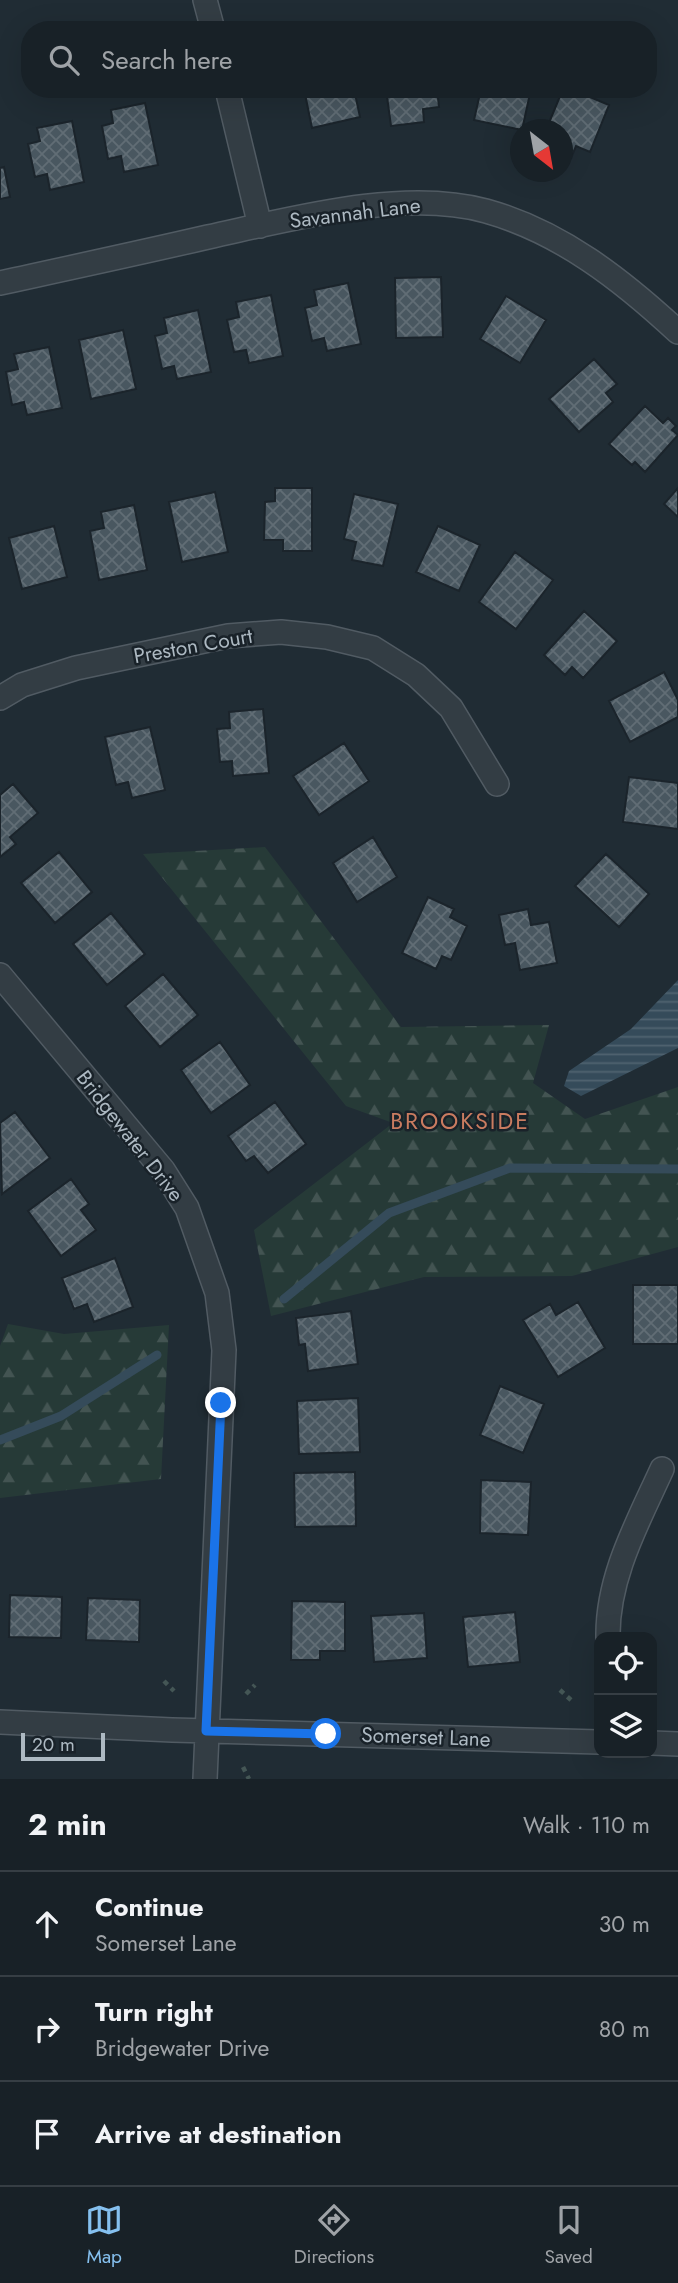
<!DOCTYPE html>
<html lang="en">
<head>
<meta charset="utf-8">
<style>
	body { margin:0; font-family:Jost,sans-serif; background:#21292f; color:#f1f3f6 }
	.controls { position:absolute; right:21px; bottom:21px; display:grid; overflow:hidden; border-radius:14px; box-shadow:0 7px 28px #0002 }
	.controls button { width:63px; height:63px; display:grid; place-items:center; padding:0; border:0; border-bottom:2px solid #363e44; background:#182127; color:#f1f3f6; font:35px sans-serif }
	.compass { position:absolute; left:510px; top:119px; width:63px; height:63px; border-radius:50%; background:#182127; box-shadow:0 7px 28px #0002; rotate:149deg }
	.scale { position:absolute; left:21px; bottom:18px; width:84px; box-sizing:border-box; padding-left:7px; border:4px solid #adb9c2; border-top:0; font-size:19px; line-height:24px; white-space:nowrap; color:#adb9c2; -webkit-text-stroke:5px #192229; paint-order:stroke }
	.stop { position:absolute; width:21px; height:21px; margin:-16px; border:5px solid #1a73e8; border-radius:50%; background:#fff }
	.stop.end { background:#1a73e8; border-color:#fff; box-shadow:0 2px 7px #0008 }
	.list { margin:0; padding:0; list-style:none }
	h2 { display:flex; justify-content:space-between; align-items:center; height:91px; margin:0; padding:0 28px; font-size:30px }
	h2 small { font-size:23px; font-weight:400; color:#9fa3a7 }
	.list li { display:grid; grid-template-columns:46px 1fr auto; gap:21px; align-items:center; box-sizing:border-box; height:105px; padding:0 28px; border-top:2px solid #363e44 }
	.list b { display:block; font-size:26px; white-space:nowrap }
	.list p { margin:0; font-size:23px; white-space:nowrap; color:#9fa3a7 }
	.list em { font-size:23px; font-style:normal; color:#9fa3a7 }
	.icon { flex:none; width:38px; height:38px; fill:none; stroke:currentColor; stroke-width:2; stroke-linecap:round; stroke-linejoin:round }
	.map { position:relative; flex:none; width:678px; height:1779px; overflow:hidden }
	.search { position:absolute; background:#182127; box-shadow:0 7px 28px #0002; left:21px; right:21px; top:21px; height:77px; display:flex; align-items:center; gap:18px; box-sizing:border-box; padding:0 24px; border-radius:28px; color:#9fa3a7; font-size:26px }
	.sheet { height:406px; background:#182127 }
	nav { display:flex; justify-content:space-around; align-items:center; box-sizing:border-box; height:98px; border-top:2px solid #363e44; background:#182127; font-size:19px; color:#9fa3a7 }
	nav a { display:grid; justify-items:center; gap:4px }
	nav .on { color:#85c0ef }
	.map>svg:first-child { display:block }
</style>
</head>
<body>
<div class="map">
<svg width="678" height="1779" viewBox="0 0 678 1779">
	<defs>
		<pattern id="forest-firs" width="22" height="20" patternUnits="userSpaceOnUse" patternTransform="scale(1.75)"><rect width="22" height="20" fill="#263a37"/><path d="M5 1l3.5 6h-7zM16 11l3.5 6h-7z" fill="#435452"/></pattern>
		<pattern id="water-rules" width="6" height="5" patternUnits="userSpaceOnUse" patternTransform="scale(1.75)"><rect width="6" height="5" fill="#354b5a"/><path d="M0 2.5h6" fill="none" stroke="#506370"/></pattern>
		<pattern id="building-cross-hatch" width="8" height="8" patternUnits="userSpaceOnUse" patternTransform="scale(1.75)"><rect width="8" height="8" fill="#495760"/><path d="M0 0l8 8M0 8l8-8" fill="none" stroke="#616d75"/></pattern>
	</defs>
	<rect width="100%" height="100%" fill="#202c34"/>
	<path fill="url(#forest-firs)" d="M265 847 401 1027 549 1025 533 1083 585 1119 678 1087V1247L572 1276 424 1277 271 1316 254 1230 393 1123 346 1106 143 854Z
		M8 1324 64 1334 169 1325 161 1479 0 1498V1346Z"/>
	<path fill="url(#water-rules)" d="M678 980V1048L581 1096 564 1086 569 1071 631 1029Z"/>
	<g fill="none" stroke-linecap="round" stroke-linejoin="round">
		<path stroke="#354b5a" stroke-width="9" d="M284 1299 389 1213 510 1168 678 1169
			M0 1440 61 1416 157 1355"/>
	</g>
	<path fill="url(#building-cross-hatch)" stroke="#1b242b" stroke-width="2" d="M304 89H354L360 117 312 128Z
		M386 89H437L439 107 423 109 424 122 391 126Z
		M481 89H531L522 130 474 120Z
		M563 89H571L609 105 590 152 576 146 571 158 562 155V130H546Z
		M145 103 158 165 124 172 121 156 108 159 102 126 113 123 111 110Z
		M72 121 84 182 50 190 47 174 35 177 28 144 40 141 37 128Z
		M4 167 10 197 0 199V168Z
		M441 277 443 337 396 338 395 278Z
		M348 283 361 344 327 351 324 338 312 341 305 308 317 305 314 290Z
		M271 295 283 356 249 363 246 350 234 352 227 320 239 317 236 302Z
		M506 296 546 320 520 363 480 339Z
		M198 310 211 372 177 379 174 366 162 369 155 336 167 333 164 318Z
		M123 330 136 389 91 399 79 340Z
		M49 347 62 408 27 415 24 402 12 405 6 372 18 369 14 354Z
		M594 359 617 384 606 393 613 402 579 432 549 399Z
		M645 406 663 423 668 418 676 426 672 430 678 435 645 472 635 462 632 465 609 444Z
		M275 488H312V551H283V540H264L265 502 275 501Z
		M678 488V517L664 504Z
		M215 492 228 552 182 562 169 502Z
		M354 494 398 504 383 566 352 560 356 542 344 539Z
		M134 505 147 570 99 580 90 531 104 528 101 512Z
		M54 526 67 577 22 589 9 538Z
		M438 526 480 545 459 591 416 572Z
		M515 552 553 580 516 629 479 602Z
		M584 611 617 641 583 678 572 667 565 675 544 655Z
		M664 672 678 700V717L630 742 609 701Z
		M263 709 269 773 233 776 232 761 220 762 217 729 230 728 229 712Z
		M150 727 165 790 132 798 128 782 116 785 105 737Z
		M344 743 369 781 319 815 293 776Z
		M629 777 678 783V829L623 822Z
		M13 784 38 813 10 837 16 844 0 857V795Z
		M373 837 397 877 357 902 333 863Z
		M59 852 92 892 55 923 21 883Z
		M606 854 649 894 619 927 575 886Z
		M428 897 454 909 450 917 467 926 451 960 442 956 436 969 402 953Z
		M528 909 531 925 549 922 557 963 520 970 515 943 505 945 499 915Z
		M111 913 145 954 107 985 73 944Z
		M163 974 198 1015 160 1047 125 1006Z
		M220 1042 250 1085 211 1113 181 1070Z
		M275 1102 306 1144 268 1173 254 1156 246 1161 228 1136Z
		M15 1112 50 1158 2 1194 0 1123Z
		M71 1179 89 1204 81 1210 96 1230 61 1256 28 1211Z
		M115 1258 133 1307 94 1322 87 1304 74 1309 62 1278Z
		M633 1285H678V1344H633Z
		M578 1302 605 1348 558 1377 523 1320 550 1304 556 1315Z
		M351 1311 358 1364 308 1371 305 1344 299 1345 296 1318Z
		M500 1386 544 1404 523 1453 480 1435Z
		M358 1398 360 1452 299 1454 297 1401Z
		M355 1472 356 1526 295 1527 294 1473Z
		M481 1480 531 1482 528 1535 480 1533Z
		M10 1595 62 1597 61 1638 9 1637Z
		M88 1598 140 1600 139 1642 86 1640Z
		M292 1601 345 1602V1651H320V1660H291Z
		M515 1612 520 1662 468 1667 463 1617Z
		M424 1613 427 1658 374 1662 371 1616Z"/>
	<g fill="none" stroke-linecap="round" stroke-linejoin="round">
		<g stroke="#515b63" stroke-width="26">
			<path id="minor" d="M205 0 213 30
				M227 89 260 226
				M0 283C69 268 139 253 208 237 291 219 403 188 486 211 561 232 622 280 678 332
				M0 698 22 685 76 668 228 636 281 632 327 637 373 648 416 675 451 708 497 784
				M0 975 163 1170 187 1208 217 1293 224 1350 205 1779
				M608 1637C607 1577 638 1522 662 1469
				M0 1722 172 1730 599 1742
				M652 1743 678 1744"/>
		</g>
		<path stroke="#445655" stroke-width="4.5" stroke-dasharray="5 5" stroke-linecap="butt" d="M164 1681 174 1691
			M560 1690 571 1700
			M246 1694 255 1685
			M243 1767 249 1779"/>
		<use href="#minor" stroke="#333d44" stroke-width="23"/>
	</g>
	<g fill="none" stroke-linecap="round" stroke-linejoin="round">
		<path stroke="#1a73e8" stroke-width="9" d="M221 1403 206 1731 326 1734"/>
	</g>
	<g text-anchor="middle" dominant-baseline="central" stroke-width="5" stroke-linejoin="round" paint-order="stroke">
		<g font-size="21" fill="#adb9c2" stroke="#192229">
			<text transform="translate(355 213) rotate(-7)">Savannah Lane</text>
			<text transform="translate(193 646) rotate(-10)">Preston Court</text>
			<text transform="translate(130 1136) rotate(52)">Bridgewater Drive</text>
			<text transform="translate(426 1737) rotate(2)">Somerset Lane</text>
		</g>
		<g font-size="23" letter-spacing="2" fill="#ca7c60" stroke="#192229">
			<text x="460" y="1121">BROOKSIDE</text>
		</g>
	</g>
</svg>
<div class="controls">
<button><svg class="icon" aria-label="locate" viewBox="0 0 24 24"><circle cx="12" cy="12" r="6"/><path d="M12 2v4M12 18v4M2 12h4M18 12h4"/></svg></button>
<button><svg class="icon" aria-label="layers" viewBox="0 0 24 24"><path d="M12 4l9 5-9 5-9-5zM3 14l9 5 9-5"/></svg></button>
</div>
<svg class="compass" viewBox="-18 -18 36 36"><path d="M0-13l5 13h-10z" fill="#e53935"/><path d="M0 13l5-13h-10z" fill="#9fa3a7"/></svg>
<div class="scale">20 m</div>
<div class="stop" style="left:326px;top:1734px"></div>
<div class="stop end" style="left:221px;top:1403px"></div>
<div class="search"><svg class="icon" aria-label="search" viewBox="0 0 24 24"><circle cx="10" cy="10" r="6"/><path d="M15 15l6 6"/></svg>Search here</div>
</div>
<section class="sheet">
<h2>2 min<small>Walk · 110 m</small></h2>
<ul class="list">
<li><svg class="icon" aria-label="ahead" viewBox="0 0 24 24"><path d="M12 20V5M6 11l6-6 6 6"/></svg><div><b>Continue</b><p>Somerset Lane</p></div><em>30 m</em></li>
<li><svg class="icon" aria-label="right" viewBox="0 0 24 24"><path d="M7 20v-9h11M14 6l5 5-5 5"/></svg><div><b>Turn right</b><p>Bridgewater Drive</p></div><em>80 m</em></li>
<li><svg class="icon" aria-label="arrive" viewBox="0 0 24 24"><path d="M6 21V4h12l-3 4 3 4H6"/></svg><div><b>Arrive at destination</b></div></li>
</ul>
</section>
<nav>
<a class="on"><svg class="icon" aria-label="map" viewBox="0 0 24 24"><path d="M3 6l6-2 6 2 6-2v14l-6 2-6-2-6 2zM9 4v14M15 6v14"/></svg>Map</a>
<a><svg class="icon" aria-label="directions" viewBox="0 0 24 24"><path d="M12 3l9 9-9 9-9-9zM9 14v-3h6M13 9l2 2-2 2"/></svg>Directions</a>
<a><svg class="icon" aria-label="saved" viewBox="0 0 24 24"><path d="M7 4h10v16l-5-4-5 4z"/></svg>Saved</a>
</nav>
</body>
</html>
